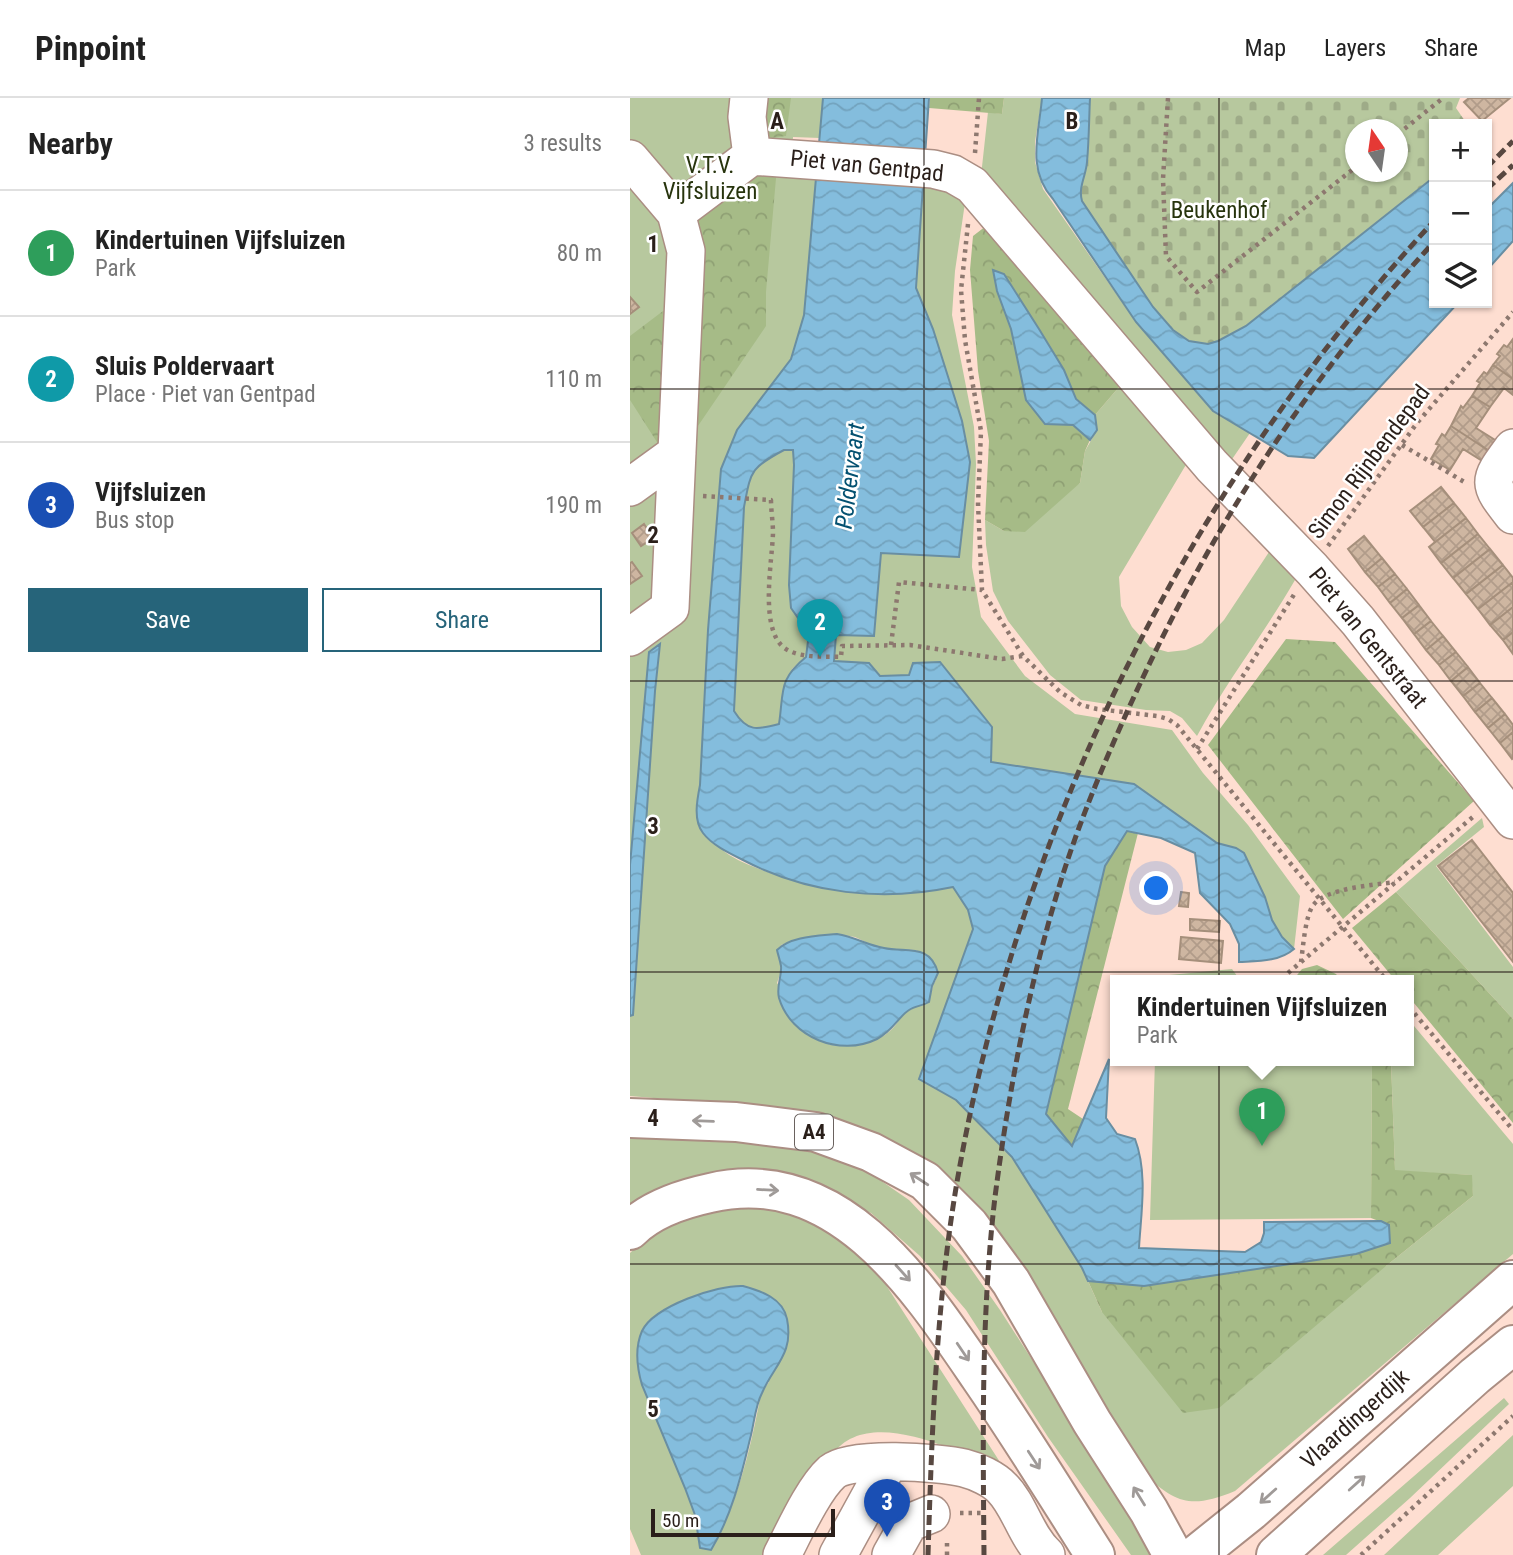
<!DOCTYPE html>
<html lang="en">
<head>
<meta charset="utf-8">
<style>
	body { margin:0; font-family:"Roboto Condensed",sans-serif; background:#f2f2f2; color:#222 }
	.controls { position:absolute; right:21px; top:21px; display:grid; overflow:hidden; border-radius:0px; box-shadow:0 2px 5px #0004 }
	.controls button { width:63px; height:63px; display:grid; place-items:center; padding:0; border:0; border-bottom:2px solid #e0e0e0; background:#fff; color:#222; font:35px sans-serif }
	.compass { position:absolute; left:715px; top:21px; width:63px; height:63px; border-radius:50%; background:#fff; box-shadow:0 2px 5px #0004; rotate:347deg }
	.scale { position:absolute; left:21px; bottom:18px; width:184px; box-sizing:border-box; padding-left:7px; border:4px solid #2a1f1a; border-top:0; font-size:19px; line-height:24px; white-space:nowrap; color:#2a1f1a; -webkit-text-stroke:5px #fff; paint-order:stroke }
	.you { position:absolute; left:527px; top:791px; width:24px; height:24px; margin:-18px; border:5px solid #fff; border-radius:50%; background:#1a73e8; box-shadow:0 0 0 10px #1a73e833 }
	.badge { display:grid; place-items:center; width:46px; height:46px; border-radius:50%; background:#26647a; color:#fff; font-size:23px; font-weight:700 }
	.pin { position:absolute; translate:-50% -58px; filter:drop-shadow(0 2px 4px #0008) }
	.pin::after { content:''; position:absolute; top:37px; width:24px; height:21px; background:inherit; clip-path:polygon(0 0,100% 0,50% 100%) }
	.popup { position:absolute; left:480px; top:877px; width:304px; height:91px; box-sizing:border-box; display:grid; place-content:center; border-radius:0px; background:#fff; filter:drop-shadow(0 2px 5px #0005); font-size:23px; white-space:nowrap; color:#767676 }
	.popup b { font-size:26px; color:#222 }
	.popup::after { content:''; position:absolute; left:50%; top:100%; margin-left:-14px; border:14px solid transparent; border-top-color:#fff }
	.list { margin:0; padding:0; list-style:none }
	h2 { display:flex; justify-content:space-between; align-items:center; height:91px; margin:0; padding:0 28px; font-size:30px }
	h2 small { font-size:23px; font-weight:400; color:#767676 }
	.list li { display:grid; grid-template-columns:46px 1fr auto; gap:21px; align-items:center; box-sizing:border-box; height:126px; padding:0 28px; border-top:2px solid #e0e0e0 }
	.list b { display:block; font-size:26px; white-space:nowrap }
	.list p { margin:0; font-size:23px; white-space:nowrap; color:#767676 }
	.list em { font-size:23px; font-style:normal; color:#767676 }
	.actions { display:flex; gap:14px; padding:21px 28px }
	.actions a { flex:1; padding:16px 0; border:2px solid #26647a; border-radius:0px; text-align:center; font-size:24px; color:#26647a }
	.actions .main { background:#26647a; color:#fff }
	.icon { flex:none; width:38px; height:38px; fill:none; stroke:currentColor; stroke-width:2; stroke-linecap:round; stroke-linejoin:round }
	.map { position:relative; flex:none; width:883px; height:1457px; overflow:hidden }
	header { display:flex; align-items:center; gap:42px; box-sizing:border-box; height:98px; padding:0 35px; background:#fff; border-bottom:2px solid #e0e0e0 }
	header strong { font-size:33px }
	nav { display:flex; gap:38px; margin-inline-start:auto; font-size:24px }
	main { display:flex }
	aside { flex:1; background:#fff }
	.map>svg:first-child { display:block }
</style>
</head>
<body>
<header>
<strong>Pinpoint</strong>
<nav><a>Map</a><a>Layers</a><a>Share</a></nav>
</header>
<main>
<aside>
<h2>Nearby<small>3 results</small></h2>
<ul class="list">
<li><span class="badge" style="background:#2e9e5b">1</span><div><b>Kindertuinen Vijfsluizen</b><p>Park</p></div><em>80 m</em></li>
<li><span class="badge" style="background:#0f9aa8">2</span><div><b>Sluis Poldervaart</b><p>Place · Piet van Gentpad</p></div><em>110 m</em></li>
<li><span class="badge" style="background:#1a4fb4">3</span><div><b>Vijfsluizen</b><p>Bus stop</p></div><em>190 m</em></li>
</ul>
<div class="actions"><a class="main">Save</a><a>Share</a></div>
</aside>
<div class="map">
<svg width="883" height="1457" viewBox="0 0 883 1457">
	<defs>
		<pattern id="forest-crowns" width="20" height="18" patternUnits="userSpaceOnUse" patternTransform="scale(1.75)"><rect width="20" height="18" fill="#a6bb87"/><path d="M2 6a3 3 0 1 1 6 0M12 15a3 3 0 1 1 6 0" fill="none" stroke="#8fa074"/></pattern>
		<pattern id="cemetery-stones" width="16" height="16" patternUnits="userSpaceOnUse" patternTransform="scale(1.75)"><rect width="16" height="16" fill="#b7c89e"/><path d="M2 7V4a2 2 0 0 1 4 0v3zM10 15v-3a2 2 0 0 1 4 0v3z" fill="#9eab88"/></pattern>
		<pattern id="water-waves" width="16" height="10" patternUnits="userSpaceOnUse" patternTransform="scale(1.75)"><rect width="16" height="10" fill="#84bddd"/><path d="M0 5q4-4 8 0t8 0" fill="none" stroke="#72a2bd"/></pattern>
		<pattern id="building-cross-hatch" width="8" height="8" patternUnits="userSpaceOnUse" patternTransform="scale(1.75)"><rect width="8" height="8" fill="#ceb6a1"/><path d="M0 0l8 8M0 8l8-8" fill="none" stroke="#b19c8a"/></pattern>
	</defs>
	<rect width="100%" height="100%" fill="#feded1"/>
	<path fill="#b7c89e" fill-rule="evenodd" d="M0 0H193L190 40 163 39 161 69 187 71 174 217 161 261 134 296 91 371 78 532 70 687 66 709C73 721 85 746 95 754 110 765 132 772 149 778 207 797 264 802 323 788L338 812 343 831 289 981 326 1002 382 1059 452 1170 472 1214 756 1168 843 1098 841 1077 765 1073 761 962H779V922L883 1046V1156L605 1393C563 1410 548 1407 515 1377L308 1077 143 1010 0 998V918H3L25 593 30 547 0 767ZM207 836 225 839 242 847 257 851 285 852 297 857 306 882C302 887 303 892 300 897 292 911 287 906 278 912 272 916 268 925 263 930 247 947 222 948 200 947L147 885 150 876 151 847 163 843Z
		M374 0H412L405 44V64L413 91 506 224 583 313 620 335 596 370 350 87 358 14 372 16Z
		M294 79 336 98 325 173 322 217 344 329 346 366 342 469 351 519 395 578 445 616 542 632 573 675 618 727 670 798 664 851 652 839 642 822 625 776 614 755 606 750 587 745 504 687 361 664 279 577 250 578 239 565 204 563 206 537H244L251 455 329 459 303 231 286 190Z
		M495 282 560 360 489 479 491 508 502 529 520 549 538 554 556 552 572 545 594 522 641 451 665 482C634 536 596 584 567 638L552 620 540 613 516 612 451 602 420 577 378 523 363 493 356 447 355 422 374 433 450 385 455 353 467 332 465 317Z
		M154 352H163L168 520 180 526 176 559 162 571 149 626C127 632 117 634 104 613L114 409C121 373 120 370 154 352Z
		M852 720 854 729 806 768 883 869V921L766 794Z
		M602 871 610 882H528L529 878Z
		M525 962H742L741 1120 520 1122Z
		M0 1029 149 1040 221 1062 279 1102 332 1158 370 1212 518 1442 523 1457H501L418 1339 336 1212 290 1158 241 1115 175 1087 0 1116Z
		M123 1103 179 1115 221 1145 256 1187 377 1375C332 1356 239 1305 202 1357 181 1387 164 1425 146 1457H11L0 1431V1155L23 1133 72 1111ZM57 1202 139 1284 131 1295C122 1345 107 1409 81 1452L70 1450 65 1417 55 1390 12 1287 8 1269 9 1248 29 1216Z
		M874 1300 879 1306 780 1400 716 1457H693Z
		M883 1337V1388L808 1457H754Z"/>
	<path fill="url(#forest-crowns)" d="M129 0H161L156 38 125 42Z
		M300 0H374L372 16 299 10Z
		M147 69 136 194V228L55 347 56 123 118 76Z
		M356 128 495 282 465 317 446 301 434 274 374 176 363 172 367 193 381 231 396 302 415 326 443 327 460 342 455 353 450 385 395 434 374 433 355 422 359 343 348 273 340 172 343 138Z
		M40 212 32 352 0 302V238L33 213Z
		M656 541 705 544 844 703 713 821 578 647Z
		M496 733 508 735 438 1011 453 1021 442 1048 416 1016 475 768Z
		M766 794 883 921V1025L779 899V882H765L722 830Z
		M687 867 706 876 711 882H663L672 871Z
		M742 962 761 963 765 1072 842 1077 843 1098 756 1168 589 1310 553 1315 472 1214 458 1183 514 1188 726 1156 760 1145 759 1127 741 1120Z"/>
	<path fill="url(#cemetery-stones)" fill-rule="evenodd" d="M453 0H830L826 10 837 26H804V97L563 267 514 204 445 96ZM726 32H768V74H726Z"/>
	<path fill="url(#water-waves)" stroke="#698ea2" stroke-width="2" fill-rule="evenodd" d="M193 0H299L286 190 303 231 332 323 340 364 329 459 251 455 244 538 206 537 204 563 239 565 250 578 279 577 283 565 310 564 362 629 361 664 504 686 587 745 606 750 614 755 635 799 642 822 652 839 664 851C649 864 627 863 609 864V846L600 826 570 795 565 755 531 740 497 733 475 768 416 1016 442 1048 479 961 476 1020 487 1036 505 1041C518 1075 511 1115 509 1150L615 1154 631 1144 634 1135V1124L751 1123 759 1127 760 1145 726 1156 514 1188 458 1183 452 1170 382 1059 326 1002 289 981 343 831 338 812 323 789C252 804 178 796 113 762 99 755 82 747 73 735 63 722 67 702 70 687L78 532 91 371 107 332 161 261 174 217ZM154 352H163L164 367 159 487 161 510 168 520 180 527 176 559C148 582 154 593 149 626 127 632 117 634 104 613L114 409C121 373 120 370 154 352Z
		M412 0H460C459 21 459 43 457 64 456 78 448 89 452 103L523 209 543 232 559 243 578 246 588 243 616 228 804 79V205H828L684 360 658 358 583 313 506 224 423 101C396 71 409 36 412 0Z
		M883 85V143L857 172V111Z
		M363 172 374 176 409 231 434 272 446 301 465 317 467 332 460 342 443 327 415 326 396 302 381 231 367 193Z
		M30 546 25 593 3 917 0 918V767L19 554Z
		M207 836C225 839 237 847 254 850 276 855 300 845 308 875L302 888 299 904C292 908 285 908 279 912 269 918 263 933 247 941 210 959 161 940 149 900 146 888 152 879 151 868 150 862 148 857 147 852 161 838 189 838 207 836Z
		M113 1188C131 1193 153 1200 157 1221 164 1256 144 1267 132 1295 125 1308 124 1327 120 1341 111 1379 101 1419 81 1452L70 1450 65 1417 55 1390 12 1287C7 1270 5 1249 12 1233 24 1208 87 1187 113 1188Z"/>
	<path fill="url(#building-cross-hatch)" stroke="#a58f7b" stroke-width="2" d="M839 0H880L852 23 834 4Z
		M0 199 9 209 0 216Z
		M883 241V281L863 267 870 258 867 256 874 247 877 249Z
		M863 267 883 281V297L874 290 860 309 842 298 850 285 847 283 854 274 857 276Z
		M842 298 860 309 846 330 870 345 864 356 821 328 831 308 833 310Z
		M821 328 864 356 857 366 833 351 820 372 801 361 809 347 806 346 812 336 815 338Z
		M811 389 824 405 793 429 780 413Z
		M824 405 836 420 799 449 805 444 793 429Z
		M836 420 848 436 811 465 799 449Z
		M14 426 23 440 11 448 2 435Z
		M848 436 860 451 823 480 811 465Z
		M734 438 752 460 735 474 718 451Z
		M860 451 873 467 836 496 823 480Z
		M752 460 765 476 748 489 735 474Z
		M2 464 12 478 0 486V465Z
		M873 467 883 480V484L848 511 836 496Z
		M765 476 777 491 760 505 748 489Z
		M883 484V509L860 527 848 511Z
		M777 491 789 507 772 520 760 505Z
		M789 507 801 523 784 536 772 520Z
		M883 509V534L873 542 860 527Z
		M801 523 813 538 796 552 784 536Z
		M883 534V556L873 542Z
		M813 538 826 554 809 567 796 552Z
		M826 554 838 569 821 583 809 567Z
		M838 569 850 585 833 598 821 583Z
		M850 585 862 600 845 614 833 598Z
		M862 600 875 616 858 630 845 614Z
		M875 616 883 627V634L870 645 858 630Z
		M883 634V660L882 661 870 645Z
		M842 742 883 795V864L808 768Z
		M551 794 559 795 558 809 549 808Z
		M560 821 590 823 589 834 560 832Z
		M551 839 593 843 591 865 549 861Z"/>
	<g fill="none" stroke-linecap="round" stroke-linejoin="round">
		<g stroke="#ab8e83" stroke-width="40">
			<path id="minor" d="M119 0 117 19 122 58
				M0 61 46 115
				M883 350C858 384 857 384 883 417
				M0 389 47 355
				M0 539 40 510 56 153 46 115 122 58 303 71 323 76 342 87 582 368 682 471 728 523 883 722
				M152 1457C164 1434 183 1391 202 1374 221 1358 309 1364 334 1370 346 1373 364 1381 372 1390 390 1408 395 1437 416 1457
				M208 1457 259 1364
				M261 1457 279 1425 301 1416"/>
		</g>
		<g stroke="#ab8e83" stroke-width="42">
			<path id="major" d="M566 1457 621 1413 883 1182
				M646 1457 845 1278 883 1247"/>
		</g>
		<g stroke="#ab8e83" stroke-width="42">
			<path id="highway" d="M0 1020 106 1024 186 1034 241 1054 295 1083 339 1127 381 1184 462 1324 519 1413 543 1457
				M0 1132C21 1111 52 1101 80 1095 208 1065 288 1188 350 1279 390 1337 427 1397 465 1457"/>
		</g>
		<path stroke="#8d786f" stroke-width="4.5" stroke-dasharray="3.5 5" stroke-linecap="butt" d="M538 0 533 81 536 158 567 194 726 69
			M768 36 813 0
			M345 55 349 0
			M338 126 331 192 335 242 351 333 348 406 352 492 393 558 430 594 451 607 467 611 527 618 538 621 547 627 756 882
			M772 347 836 385
			M73 398 141 402C141 413 143 424 143 435 142 465 130 526 152 548 166 561 194 558 211 559L212 548 280 547 372 561 393 558
			M698 448 787 325 883 214
			M261 547 269 484 352 492
			M567 651 665 495
			M671 864C673 850 675 821 682 809 693 790 744 787 765 784
			M658 875 844 718
			M779 909 883 1032
			M330 1415H353
			M317 1457V1440
			M731 1457 883 1318"/>
		<use href="#minor" stroke="#fff" stroke-width="37"/>
		<use href="#major" stroke="#fff" stroke-width="38"/>
		<use href="#highway" stroke="#fff" stroke-width="38"/>
		<path stroke="#584841" stroke-width="5" stroke-dasharray="10 5" stroke-linecap="butt" d="M857 69 883 43
			M857 91 883 67
			M298 1457C302 1332 306 1207 327 1084 388 729 560 386 804 123
			M354 1457C353 1338 351 1217 365 1099 379 990 400 881 433 776 452 717 476 660 502 603 580 432 676 283 804 144"/>
	</g>
	<defs><path id="oneway-shaft" d="M-6 0H5M1.5-3L5.5 0L1.5 3" fill="none" stroke-width="1.6" stroke-linecap="round" stroke-linejoin="round" transform="scale(1.75)"/></defs>
	<g stroke="#9f9a98">
		<use href="#oneway-shaft" transform="translate(73 1023) rotate(-178)"/>
		<use href="#oneway-shaft" transform="translate(289 1081) rotate(-147)"/>
		<use href="#oneway-shaft" transform="translate(138 1092) rotate(3)"/>
		<use href="#oneway-shaft" transform="translate(273 1175) rotate(48)"/>
		<use href="#oneway-shaft" transform="translate(333 1254) rotate(56)"/>
		<use href="#oneway-shaft" transform="translate(404 1362) rotate(57)"/>
		<use href="#oneway-shaft" transform="translate(727 1385) rotate(-42)"/>
		<use href="#oneway-shaft" transform="translate(509 1398) rotate(-122)"/>
		<use href="#oneway-shaft" transform="translate(638 1398) rotate(138)"/>
	</g>
	<path fill="none" stroke="#2a1f1a" stroke-width="2" stroke-opacity="0.55" d="M294 0V1457M589 0V1457M0 291H883M0 583H883M0 874H883M0 1166H883"/>
	<g text-anchor="middle" dominant-baseline="central" stroke-width="5" stroke-linejoin="round" paint-order="stroke">
		<rect fill="#fff" stroke="#6a625f" stroke-width="2" x="165" y="1016.5" width="38" height="35" rx="5"/>
		<g font-size="21" font-weight="bold" fill="#2a1f1a">
			<text x="184" y="1034">A4</text>
		</g>
		<g font-size="23" fill="#27340d" stroke="#fff">
			<text x="80" y="67">V.T.V.<tspan x="80" dy="26">Vijfsluizen</tspan></text>
			<text x="589" y="112">Beukenhof</text>
		</g>
		<g font-size="23" fill="#2a1f1a" stroke="#fff">
			<text transform="translate(237 68) rotate(6)">Piet van Gentpad</text>
			<text transform="translate(739 364) rotate(-53)">Simon Rijnbendepad</text>
			<text transform="translate(738 540) rotate(51)">Piet van Gentstraat</text>
			<text transform="translate(725 1321) rotate(-42)">Vlaardingerdijk</text>
		</g>
		<g font-size="24" font-style="italic" fill="#045171" stroke="#fff">
			<text transform="translate(220 378) rotate(-83)">Poldervaart</text>
		</g>
	</g>
	<g font-size="23" text-anchor="middle" font-weight="bold" fill="#2a1f1a" stroke="#fff" stroke-width="5" stroke-linejoin="round" paint-order="stroke">
		<text x="147" y="31">A</text>
		<text x="442" y="31">B</text>
		<text x="23" y="154">1</text>
		<text x="23" y="445">2</text>
		<text x="23" y="736">3</text>
		<text x="23" y="1028">4</text>
		<text x="23" y="1319">5</text>
	</g>
</svg>
<div class="controls">
<button>+</button>
<button>−</button>
<button><svg class="icon" aria-label="layers" viewBox="0 0 24 24"><path d="M12 4l9 5-9 5-9-5zM3 14l9 5 9-5"/></svg></button>
</div>
<svg class="compass" viewBox="-18 -18 36 36"><path d="M0-13l5 13h-10z" fill="#e53935"/><path d="M0 13l5-13h-10z" fill="#767676"/></svg>
<div class="scale">50 m</div>
<div class="you"></div>
<div class="pin badge" style="left:632px;top:1048px;background:#2e9e5b">1</div>
<div class="popup"><b>Kindertuinen Vijfsluizen</b>Park</div>
<div class="pin badge" style="left:190px;top:559px;background:#0f9aa8">2</div>
<div class="pin badge" style="left:257px;top:1439px;background:#1a4fb4">3</div>
</div>
</main>
</body>
</html>
